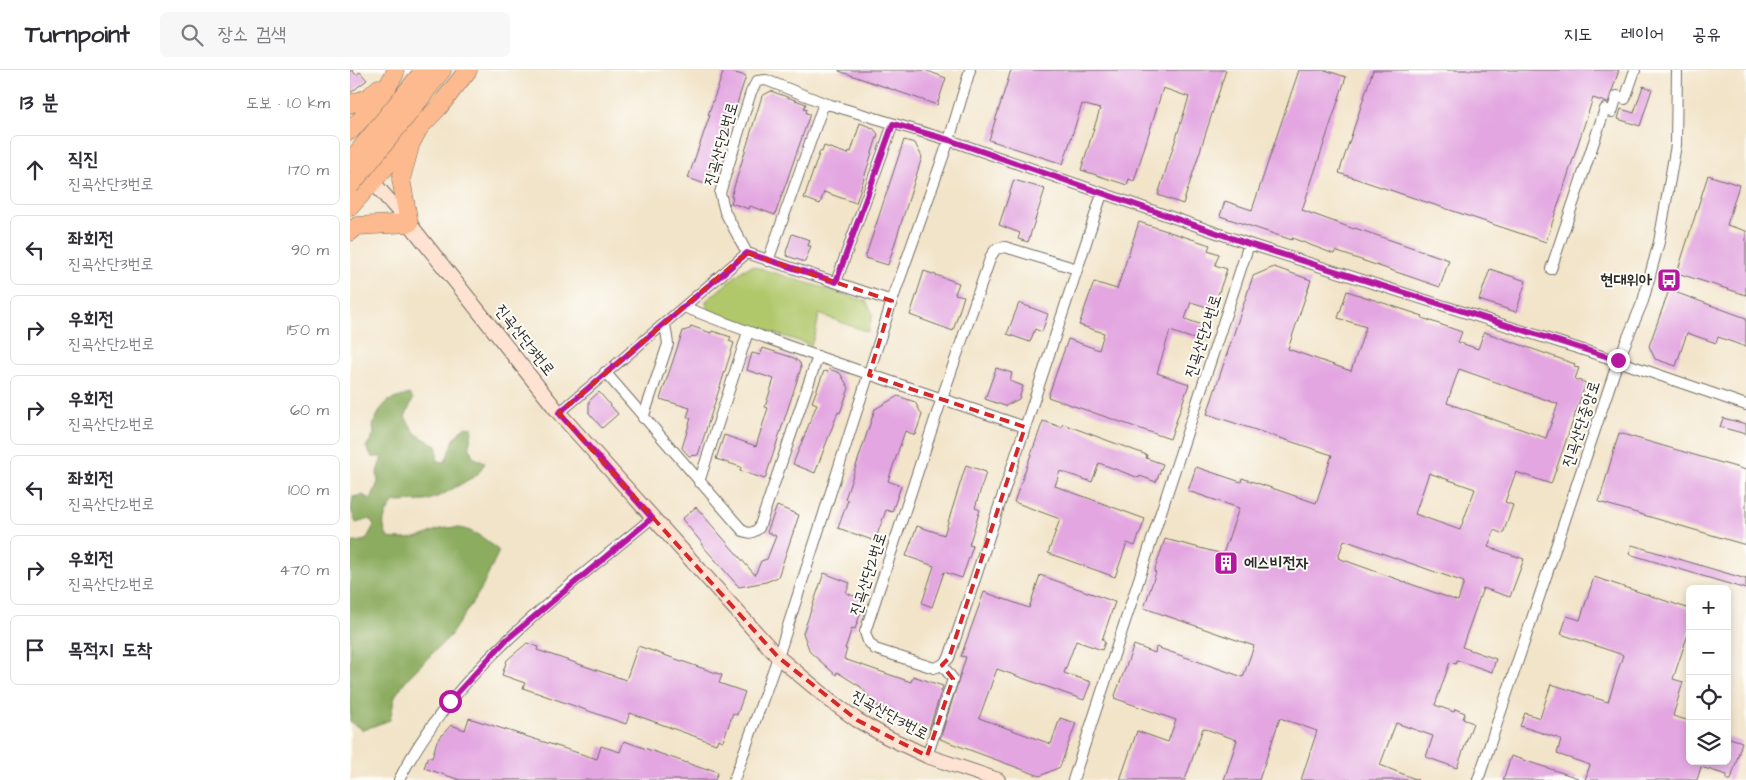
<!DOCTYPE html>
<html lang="ko">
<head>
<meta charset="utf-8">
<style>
	body { margin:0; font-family:"Architects Daughter","Poor Story",sans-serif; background:#f7f7f7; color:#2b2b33 }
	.controls { position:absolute; right:15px; bottom:15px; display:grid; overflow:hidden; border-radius:8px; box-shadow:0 2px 8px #0003 }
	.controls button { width:45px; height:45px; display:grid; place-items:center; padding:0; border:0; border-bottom:1px solid #e1e1e2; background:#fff; color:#2b2b33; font:25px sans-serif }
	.stop { position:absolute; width:15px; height:15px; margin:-11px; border:4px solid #b5179e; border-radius:50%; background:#fff }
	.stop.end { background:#b5179e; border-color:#fff; box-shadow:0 1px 5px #0008 }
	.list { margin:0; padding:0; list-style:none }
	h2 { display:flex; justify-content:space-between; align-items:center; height:65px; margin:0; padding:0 20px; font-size:21px }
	h2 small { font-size:16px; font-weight:400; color:#7c7c81 }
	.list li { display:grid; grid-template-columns:32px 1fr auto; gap:15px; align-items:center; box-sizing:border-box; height:70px; margin:0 10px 10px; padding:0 10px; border:1px solid #e1e1e2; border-radius:8px }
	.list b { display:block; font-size:19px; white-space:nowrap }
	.list p { margin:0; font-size:16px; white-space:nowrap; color:#7c7c81 }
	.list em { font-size:16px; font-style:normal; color:#7c7c81 }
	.icon { flex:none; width:28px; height:28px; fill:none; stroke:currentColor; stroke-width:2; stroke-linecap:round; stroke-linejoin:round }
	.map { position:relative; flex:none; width:1396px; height:710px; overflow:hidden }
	header { display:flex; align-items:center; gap:30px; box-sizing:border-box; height:70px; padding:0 25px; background:#fff; border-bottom:1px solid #e1e1e2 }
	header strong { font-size:24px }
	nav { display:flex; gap:28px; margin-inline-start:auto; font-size:18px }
	.search { width:350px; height:45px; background:#f7f7f7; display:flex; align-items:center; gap:12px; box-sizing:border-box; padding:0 18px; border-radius:8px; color:#7c7c81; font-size:19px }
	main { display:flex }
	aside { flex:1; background:#fff }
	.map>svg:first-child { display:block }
</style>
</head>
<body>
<header>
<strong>Turnpoint</strong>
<div class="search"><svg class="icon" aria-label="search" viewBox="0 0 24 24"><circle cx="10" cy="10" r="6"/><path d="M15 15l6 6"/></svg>장소 검색</div>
<nav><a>지도</a><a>레이어</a><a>공유</a></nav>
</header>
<main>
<aside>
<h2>13 분<small>도보 · 1.0 km</small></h2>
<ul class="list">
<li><svg class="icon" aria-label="ahead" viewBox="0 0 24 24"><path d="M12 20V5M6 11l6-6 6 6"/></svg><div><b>직진</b><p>진곡산단3번로</p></div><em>170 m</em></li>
<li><svg class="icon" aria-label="left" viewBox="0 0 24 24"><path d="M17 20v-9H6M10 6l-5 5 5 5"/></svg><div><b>좌회전</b><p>진곡산단3번로</p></div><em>90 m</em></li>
<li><svg class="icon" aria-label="right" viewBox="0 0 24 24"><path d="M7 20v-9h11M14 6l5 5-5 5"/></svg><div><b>우회전</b><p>진곡산단2번로</p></div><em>150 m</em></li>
<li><svg class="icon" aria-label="right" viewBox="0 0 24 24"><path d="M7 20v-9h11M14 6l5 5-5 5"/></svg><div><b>우회전</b><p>진곡산단2번로</p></div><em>60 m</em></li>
<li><svg class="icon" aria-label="left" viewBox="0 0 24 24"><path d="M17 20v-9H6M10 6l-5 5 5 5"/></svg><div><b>좌회전</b><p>진곡산단2번로</p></div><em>100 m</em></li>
<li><svg class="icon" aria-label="right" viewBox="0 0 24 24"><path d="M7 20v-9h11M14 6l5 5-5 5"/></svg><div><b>우회전</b><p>진곡산단2번로</p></div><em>470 m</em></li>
<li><svg class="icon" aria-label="arrive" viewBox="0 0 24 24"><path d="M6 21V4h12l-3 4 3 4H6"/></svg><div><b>목적지 도착</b></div></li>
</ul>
</aside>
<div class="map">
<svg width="1396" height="710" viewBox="0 0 1396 710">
	<rect width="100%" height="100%" fill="#fdfcf7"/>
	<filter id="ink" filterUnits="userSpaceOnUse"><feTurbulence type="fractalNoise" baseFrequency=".02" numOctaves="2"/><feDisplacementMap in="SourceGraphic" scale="10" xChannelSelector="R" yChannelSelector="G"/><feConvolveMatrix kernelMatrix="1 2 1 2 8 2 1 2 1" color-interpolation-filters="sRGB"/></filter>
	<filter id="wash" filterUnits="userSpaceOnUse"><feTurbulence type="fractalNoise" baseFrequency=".0096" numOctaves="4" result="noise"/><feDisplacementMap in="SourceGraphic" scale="20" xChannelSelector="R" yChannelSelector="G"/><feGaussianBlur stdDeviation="1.12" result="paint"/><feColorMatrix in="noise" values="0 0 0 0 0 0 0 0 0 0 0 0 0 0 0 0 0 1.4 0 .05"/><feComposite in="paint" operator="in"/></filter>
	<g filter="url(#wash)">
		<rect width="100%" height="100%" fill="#f2e4c9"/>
		<path fill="#b0c76b" stroke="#6e794b" d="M402 196 516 231 523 244 518 262 469 244 466 261 461 275 358 242 356 231 393 200Z"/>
		<path fill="#8cac5f" stroke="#5c6c45" d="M59 324 63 329 55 347 66 364 87 376V391L95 392 105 367 114 357 123 358 119 375 123 387 135 393 127 405 90 426 76 431 44 432C34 445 30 453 38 468 49 469 61 470 73 466 79 464 84 460 91 459 114 453 133 466 149 481L132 518 100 566 56 610 45 626 40 650 13 660 0 652V473L16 470 24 455 20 449 6 453 1 440 3 427 12 425 21 429 28 412 27 402 32 387H22L16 377 24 364 23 355 30 340 38 331Z"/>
		<g id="blocks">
			<path fill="#e3a6e1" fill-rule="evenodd" d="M0 0H2L6 5 10 2 17 10 0 23Z
				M374 0 396 6 381 52H379L368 85 365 84 355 114 338 108 360 45H358Z
				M489 0H575L596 8 587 35 489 1Z
				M661 0H876L833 134 808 125 839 27 813 18 784 111 779 109 777 115 731 100 750 39 732 34 713 94 639 70Z
				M949 0H975L996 7 952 140 1004 159 1005 158 1099 190 1090 217 985 181 984 184 942 168V170L870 146 875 131 902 140Z
				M1023 0H1269L1258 33 1243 28 1196 172 989 103Z
				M1293 16 1302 19 1290 56 1268 49 1271 39 1284 43Z
				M421 21 456 34 454 38 457 39 456 43 460 44 425 145 400 136 399 139 381 133 383 127H381L412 26Z
				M510 53 523 58 528 64 506 133 474 122 470 134 454 128 470 81 472 82 474 76 498 84 499 81 501 82Z
				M554 70 565 73 572 87 538 195 515 188Z
				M1358 105 1389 115 1377 155 1396 161V225L1327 203Z
				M664 110 695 119 678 172 668 169 670 163 649 155Z
				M789 152 860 175 858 180 869 184 865 195 877 199 863 239 841 232 835 249 858 257 853 272 820 261 807 303 839 314 820 369 698 327 718 269 749 280 754 263 729 255 744 212 767 219Z
				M442 164 460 170 458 176H461L455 192 437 186 436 182Z
				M924 197 961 210 938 279 1001 301 1016 257 988 248 997 221 1073 246 1072 248 1112 262 1108 272 1128 279 1134 262 1225 294 1224 297 1229 298 1225 309 1236 313 1201 414 1166 402 1155 432 1163 435 1153 464 1144 460 1138 477 1174 489 1160 527 1133 518 1112 577 1146 589 1142 602 1107 590 1106 594 1100 592 1085 635 1104 642 1105 639 1115 643 1113 649 1123 653 1107 698 1076 687 1083 666 1046 653 1030 695 1068 710H951L967 661 930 648 909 710H874L887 670 853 658 835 710H770L787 661 818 672 826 650 764 628 784 575 805 583 806 577 893 607 904 576 794 538 806 502H804L815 469 873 484 889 438 838 421 846 397 891 412 892 408 966 433 982 385 857 344 903 206ZM1109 299 1208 334 1196 368 1097 333ZM1079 403 1125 419 1110 460 1065 444ZM994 470 1114 512 1108 531 988 488Z
				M1140 199 1176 211 1166 242 1129 230Z
				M574 201 609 213 605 224 614 226 603 261 560 245Z
				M1319 220 1396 248V277L1368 267 1366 273 1337 263 1326 296 1305 289 1299 276Z
				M669 233 698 244 692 262 685 259 680 272 657 264Z
				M341 256 361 263 362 261 381 267 379 271 384 273 348 385 339 386 332 378 341 348 337 347 340 338 310 329 333 261 340 259Z
				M413 278 444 288 450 293 451 298 415 409 390 401 391 397 366 389 374 365 406 376 418 338 415 337 424 309 397 300 402 283 410 285Z
				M646 298 662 303 660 311 673 316 669 329 655 336 635 329Z
				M479 299 490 303 499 318 490 343 488 342 465 403 443 394 467 334 462 332 474 301 478 302Z
				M249 322 268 344 252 358 239 343V331Z
				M548 326 565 332 572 345 565 365 555 361 538 411 551 416 542 442 536 440 525 471 488 458 498 430 495 429 525 339Z
				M1373 348 1396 354V364L1370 357Z
				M693 351 711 357 713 354 797 385 796 388 813 394 806 412 790 406 789 408 749 393 742 412 710 401 705 416 795 449 785 476 777 473 765 507 698 483 710 449 664 432Z
				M1269 363 1396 400V475L1249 432Z
				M616 395 636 402 625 438 630 440 619 475 623 476 612 508 594 502 582 537 572 533 584 496 556 486 567 456 594 465Z
				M427 436 449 445 428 507 416 512 389 517 351 474 352 473 332 449 346 437 405 505 411 491 417 489 426 466 417 462Z
				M1282 475 1396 509V519L1279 484Z
				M474 503 500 513 496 523 515 530 505 559 502 558 495 579H497L494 589 561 612 563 606 593 616 579 659 539 642V640L527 636 511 617 487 602 486 605 460 582 453 563Z
				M690 505 765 532 752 570 755 572 752 580 726 571 714 603 741 612 734 630 647 599 629 648 701 674 710 648 726 653 710 697 690 706 590 669 616 587 611 586 634 522 679 538Z
				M1244 507 1340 539V558L1323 609 1333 612 1323 646 1340 651V691H1377V667L1392 672 1381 710H1377V705L1351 697 1347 710H1235L1240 695 1207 684 1211 669 1170 656 1175 643 1190 648 1201 614 1258 632 1273 585 1211 564 1217 546 1230 550Z
				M177 573 188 577 187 580 276 610 288 576 372 605 369 613 395 622 387 645 383 643 373 671 368 669 366 674 280 643 276 654 173 618 175 613 152 605 157 590Z
				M119 648 247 689 251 676 270 682 274 671 357 700V698L368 702 365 710H110L74 698 78 687 82 688 87 671 101 655 115 660Z
				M1161 686 1228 708 1227 710H1153Z"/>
		</g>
	</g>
	<g filter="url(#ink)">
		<use href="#blocks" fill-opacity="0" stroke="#716c62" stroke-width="1"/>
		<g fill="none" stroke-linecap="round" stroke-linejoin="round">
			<g stroke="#716c62" stroke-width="12">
				<path id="street" d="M418 191 474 33
					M727 199 655 177 646 179 641 186 592 328 515 562 518 571 525 579 584 598 592 595 599 588 752 124
					M1201 199 1255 39 1262 42 1267 26 1275 29 1285 0
					M486 212 543 54
					M542 231 397 183 375 142 370 123 401 22 407 11 416 10 474 33 599 70 899 174 1268 291 1396 335
					M334 237C446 281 561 318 675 357
					M255 302 393 461C400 464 403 463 409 458L468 286
					M209 343 397 183
					M293 348 318 274 315 254
					M349 412 398 262
					M577 686 603 609 592 595
					M49 710C105 599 208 526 302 448
					M384 710 428 587 542 231 599 70 620 0
					M723 710 899 174
					M1128 710 1268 291 1293 231 1309 172 1326 75 1327 0"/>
			</g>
			<g stroke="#716c62" stroke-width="16">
				<path id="secondary" d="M16 104 59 153 209 343 428 587 481 631 507 650 537 667 577 686 648 710"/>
			</g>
			<g stroke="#716c62" stroke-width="19">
				<path id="highway" d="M51 29 74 0
					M0 34 18 28 29 18
					M62 39 92 0
					M0 61 31 28 45 3
					M0 137 61 68
					M0 162 7 156 59 153 51 109 61 73 69 58 88 38 118 0"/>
			</g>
			<use href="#street" stroke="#fff" stroke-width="10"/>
			<use href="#secondary" stroke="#fee3d2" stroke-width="14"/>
			<use href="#highway" stroke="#fcba8e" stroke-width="18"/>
			<g stroke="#716c62" stroke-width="19" stroke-linecap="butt">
				<path id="highway-bridge" d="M0 92 51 29
					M0 116 62 39"/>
			</g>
			<use href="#highway-bridge" stroke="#fcba8e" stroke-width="18"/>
		</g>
	</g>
	<g fill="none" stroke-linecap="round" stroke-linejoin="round" filter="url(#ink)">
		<path stroke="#b5179e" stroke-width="6" d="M100 631 155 571 302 448 209 343 397 183 486 212 543 54 599 70 899 174 1268 290"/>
	</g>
	<path fill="none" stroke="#d62828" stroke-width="4" stroke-dasharray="10 6" stroke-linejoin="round" d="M397 183 542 231 519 305 675 357 599 588 592 595 603 609 577 686 507 650 428 587 209 343Z"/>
	<defs>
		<g id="bus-square" transform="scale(1.25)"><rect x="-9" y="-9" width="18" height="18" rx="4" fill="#b5179e" stroke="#fdfcf7"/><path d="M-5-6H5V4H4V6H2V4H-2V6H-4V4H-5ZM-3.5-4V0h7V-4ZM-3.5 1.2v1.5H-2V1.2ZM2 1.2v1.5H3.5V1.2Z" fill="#fff"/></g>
		<g id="building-square" transform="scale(1.25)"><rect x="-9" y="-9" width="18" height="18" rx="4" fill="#b5179e" stroke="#fdfcf7"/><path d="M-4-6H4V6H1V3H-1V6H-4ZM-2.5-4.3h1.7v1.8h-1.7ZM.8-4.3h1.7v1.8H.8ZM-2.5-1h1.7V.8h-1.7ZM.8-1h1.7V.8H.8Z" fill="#fff"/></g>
	</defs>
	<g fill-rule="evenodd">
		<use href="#bus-square" x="1319" y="210"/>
		<use href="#building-square" x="876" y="493"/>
	</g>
	<g text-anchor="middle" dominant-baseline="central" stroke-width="4" stroke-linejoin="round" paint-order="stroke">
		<g font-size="16" fill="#2b2b2b" stroke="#fdfcf7">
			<text transform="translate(371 74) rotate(-74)">진곡산단2번로</text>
			<text transform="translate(853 266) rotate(-72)">진곡산단2번로</text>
			<text transform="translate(175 270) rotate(52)">진곡산단3번로</text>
			<text transform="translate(1231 354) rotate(-72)">진곡산단중앙로</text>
			<text transform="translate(518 504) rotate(-72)">진곡산단2번로</text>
			<text transform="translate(540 645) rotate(29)">진곡산단3번로</text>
		</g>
		<g font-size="16" font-weight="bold" fill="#2b2b2b" stroke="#fdfcf7" text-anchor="end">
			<text x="1302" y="210">현대위아</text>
			<text x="894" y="493" text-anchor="start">에스비전자</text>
		</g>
	</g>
</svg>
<div class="controls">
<button>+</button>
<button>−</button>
<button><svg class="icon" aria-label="locate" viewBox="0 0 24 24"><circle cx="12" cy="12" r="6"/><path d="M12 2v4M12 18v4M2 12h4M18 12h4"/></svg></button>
<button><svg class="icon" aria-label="layers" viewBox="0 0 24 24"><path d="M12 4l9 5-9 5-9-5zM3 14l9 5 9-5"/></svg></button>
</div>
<div class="stop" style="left:100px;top:631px"></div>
<div class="stop end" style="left:1268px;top:290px"></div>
</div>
</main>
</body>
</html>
